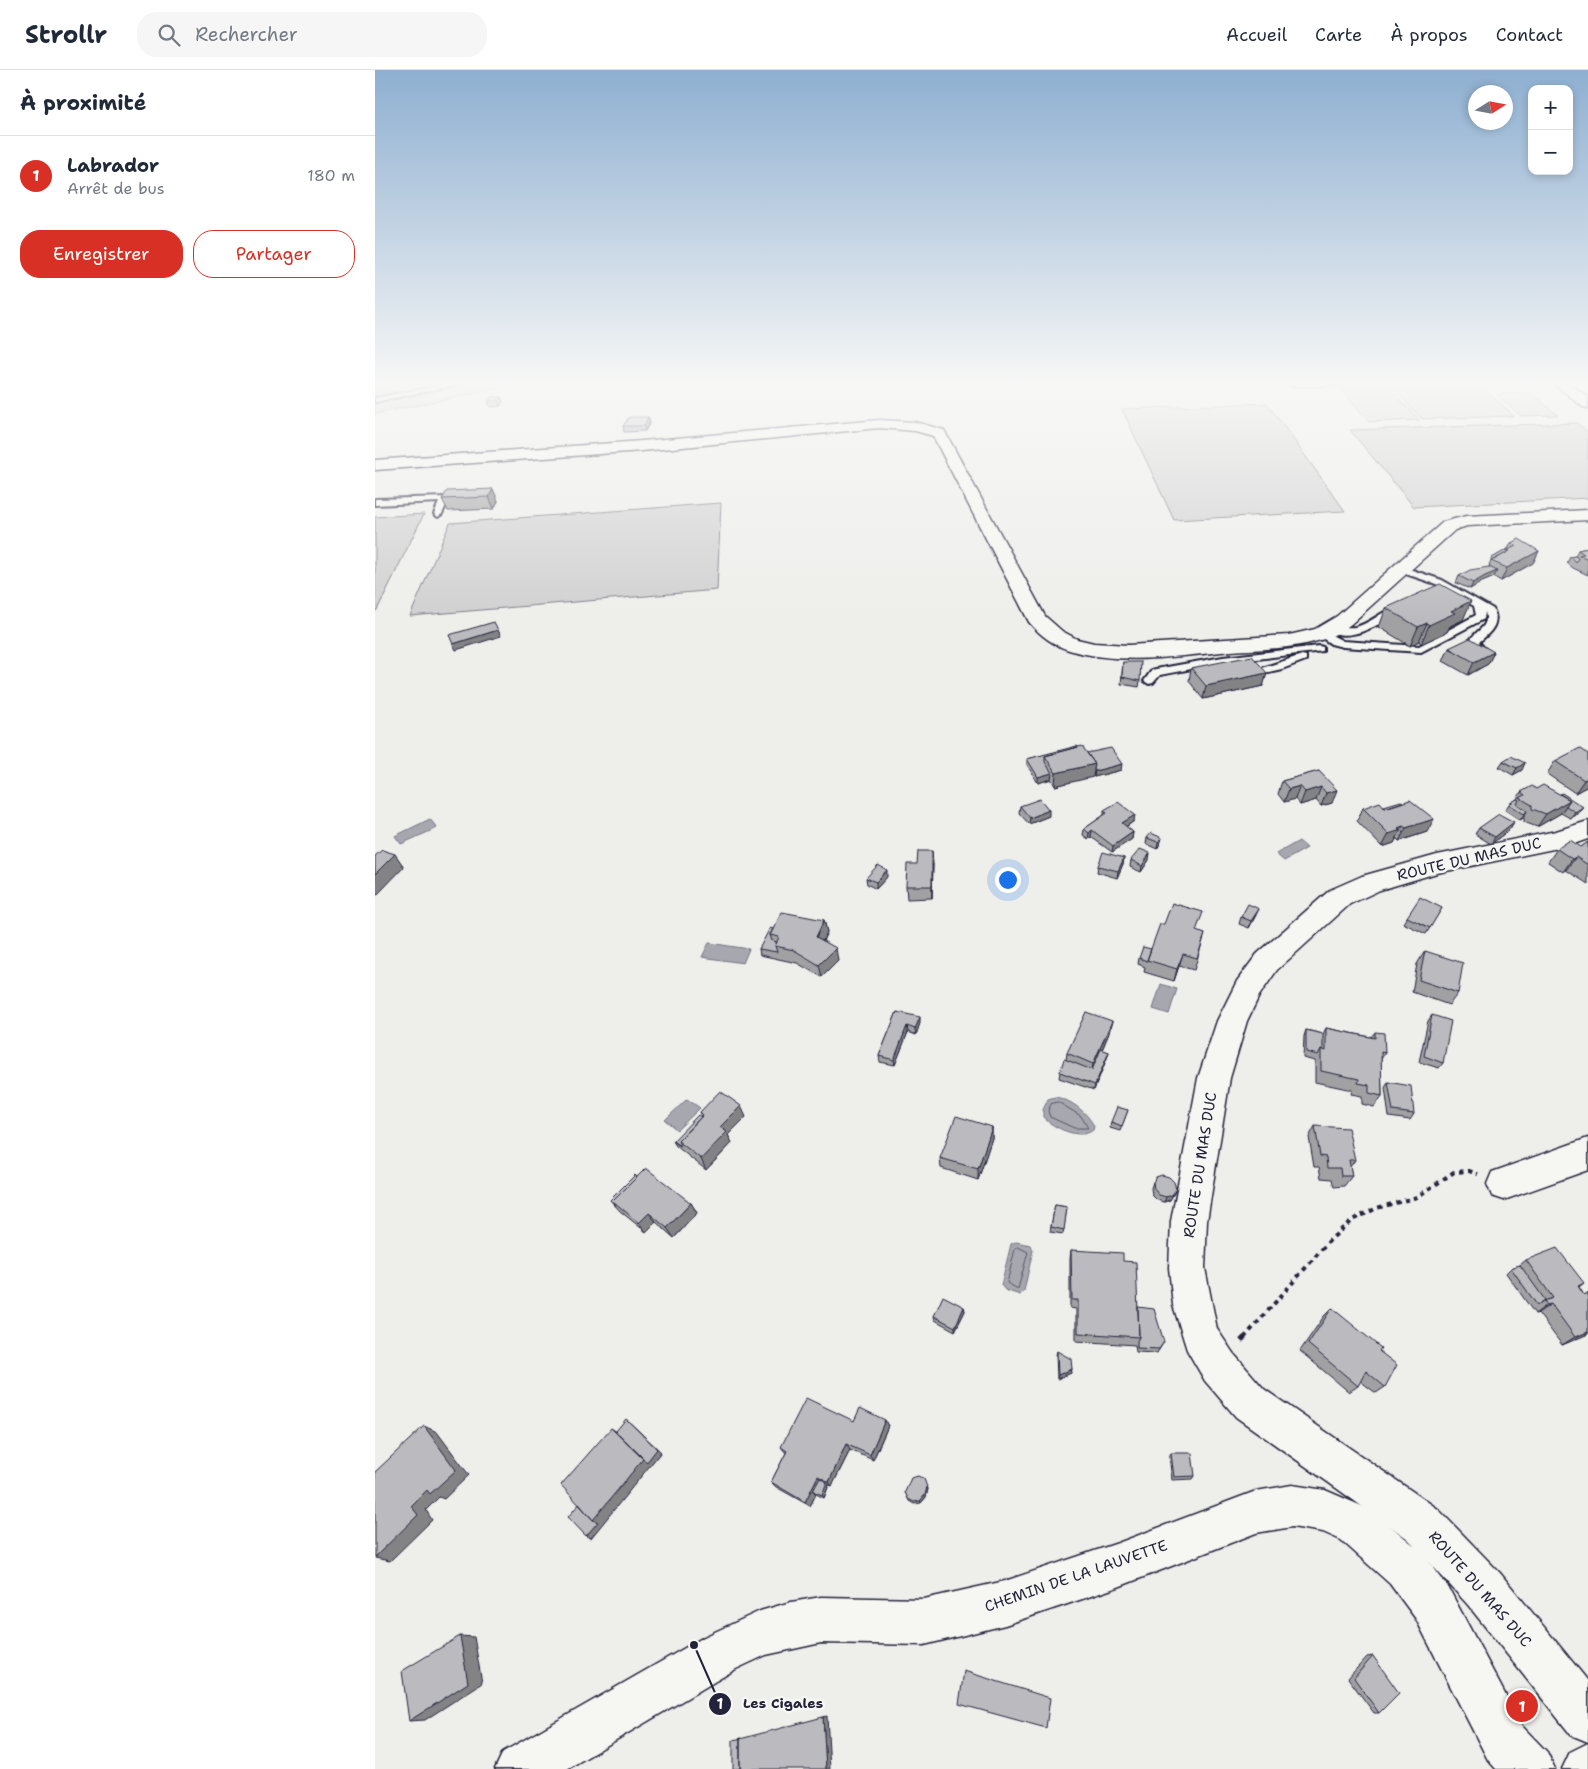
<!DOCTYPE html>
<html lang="fr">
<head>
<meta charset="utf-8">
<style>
	body { margin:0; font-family:"Shantell Sans",sans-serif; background:#f6f6f7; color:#1f2937 }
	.controls { position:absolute; right:15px; top:15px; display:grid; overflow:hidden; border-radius:10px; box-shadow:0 2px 8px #0003 }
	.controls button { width:45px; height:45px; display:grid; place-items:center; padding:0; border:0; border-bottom:1px solid #e0e1e3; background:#fff; color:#1f2937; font:25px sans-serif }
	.compass { position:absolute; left:1093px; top:15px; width:45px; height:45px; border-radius:50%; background:#fff; box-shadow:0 2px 8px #0003; rotate:79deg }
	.you { position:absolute; left:632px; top:809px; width:18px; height:18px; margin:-12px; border:4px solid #fff; border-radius:50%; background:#1a73e8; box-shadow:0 0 0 8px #1a73e833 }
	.badge { display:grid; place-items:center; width:32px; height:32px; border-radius:50%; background:#d93025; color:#fff; font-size:16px; font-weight:700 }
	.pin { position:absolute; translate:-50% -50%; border:2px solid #fff; box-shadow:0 1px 5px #0006 }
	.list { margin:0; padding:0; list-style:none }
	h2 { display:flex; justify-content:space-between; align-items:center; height:65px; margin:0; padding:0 20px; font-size:21px }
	h2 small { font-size:16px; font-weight:400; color:#747a83 }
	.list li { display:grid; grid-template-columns:32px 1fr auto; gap:15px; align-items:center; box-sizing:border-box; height:80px; padding:0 20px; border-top:1px solid #e0e1e3 }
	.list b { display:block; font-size:19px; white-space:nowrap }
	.list p { margin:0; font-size:16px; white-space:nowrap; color:#747a83 }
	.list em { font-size:16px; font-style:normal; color:#747a83 }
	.actions { display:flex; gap:10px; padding:15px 20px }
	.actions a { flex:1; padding:11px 0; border:1px solid #d93025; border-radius:20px; text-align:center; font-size:18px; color:#d93025 }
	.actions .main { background:#d93025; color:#fff }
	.icon { flex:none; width:28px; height:28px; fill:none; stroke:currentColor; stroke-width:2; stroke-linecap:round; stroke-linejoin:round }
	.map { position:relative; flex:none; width:1213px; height:1699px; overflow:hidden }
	header { display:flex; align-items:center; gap:30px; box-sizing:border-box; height:70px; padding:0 25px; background:#fff; border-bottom:1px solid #e0e1e3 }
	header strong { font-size:24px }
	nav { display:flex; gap:28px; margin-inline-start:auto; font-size:18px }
	.search { width:350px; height:45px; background:#f6f6f7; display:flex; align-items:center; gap:12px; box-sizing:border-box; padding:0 18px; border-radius:20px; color:#747a83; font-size:19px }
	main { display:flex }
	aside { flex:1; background:#fff }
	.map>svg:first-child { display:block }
</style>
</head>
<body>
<header>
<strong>Strollr</strong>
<div class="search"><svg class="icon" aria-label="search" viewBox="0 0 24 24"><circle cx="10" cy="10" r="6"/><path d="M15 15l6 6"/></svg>Rechercher</div>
<nav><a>Accueil</a><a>Carte</a><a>À propos</a><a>Contact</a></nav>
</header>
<main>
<aside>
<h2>À proximité<small></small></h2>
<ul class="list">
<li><span class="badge">1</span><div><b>Labrador</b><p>Arrêt de bus</p></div><em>180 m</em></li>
</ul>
<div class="actions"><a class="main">Enregistrer</a><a>Partager</a></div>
</aside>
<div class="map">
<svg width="1213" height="1699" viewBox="0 0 1213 1699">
	<rect width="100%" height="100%" fill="#eeeeeb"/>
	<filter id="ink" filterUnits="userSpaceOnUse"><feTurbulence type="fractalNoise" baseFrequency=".02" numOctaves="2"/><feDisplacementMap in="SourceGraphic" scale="10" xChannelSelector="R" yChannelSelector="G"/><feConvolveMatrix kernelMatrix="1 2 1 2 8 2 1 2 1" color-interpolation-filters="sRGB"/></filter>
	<g filter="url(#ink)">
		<path fill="#d0d0d1" stroke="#797986" d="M0 313H147L0 344Z
			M1103 313 1139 346 1047 349 1016 316Z
			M1010 314 1044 350 994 352 963 316Z
			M1156 323 1183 345 1146 346 1121 324Z
			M892 333 970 441 799 450 747 339Z
			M1202 353 1213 362V428L1039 437 975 360Z
			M346 433 342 520 35 546 75 453Z
			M49 444 2 540 0 541V447Z"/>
		<path fill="#a7a7af" stroke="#727281" d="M55 749 62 758 26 774 20 766Z
			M924 771 932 778 909 791 901 784Z
			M334 873 374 879 368 893 327 887Z
			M786 914 802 919 794 944 778 939Z
			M680 1027C695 1029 712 1042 719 1056L718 1060C705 1071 677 1057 668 1047V1040L673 1029Z
			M312 1029 325 1038 302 1060 290 1050Z
			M641 1172 656 1175 658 1180 649 1221 645 1225 630 1220 626 1215 636 1174Z"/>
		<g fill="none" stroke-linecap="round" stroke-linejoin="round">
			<path stroke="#575769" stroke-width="1" d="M683 1032 706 1046 713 1058H699L675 1047 673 1041 676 1034Z
				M643 1177 653 1182 643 1219 632 1213 640 1179Z"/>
			<g stroke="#22223b" stroke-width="4">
				<path id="service" d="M77 313H89L0 332V328Z
					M914 313H965L962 315 917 316Z
					M73 427 74 429 67 444 63 447 59 444 64 432 0 435V429Z
					M1025 496 1067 510 1118 539C1126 553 1115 563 1104 572L1112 581 1111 583H1103L1094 575C1095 561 1116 560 1110 542L1109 549 1046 582 968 577 956 574 943 565V561L947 560 968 571 1044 576 1101 545 1099 536 1061 514 1022 501V497Z
					M1019 538 1024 541 1022 543C1006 554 971 575 953 559 959 554 971 558 980 557 995 554 1005 542 1019 538Z
					M944 576 948 577V581L848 593 785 605 778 613 774 614 769 611 777 600 781 599 848 587Z
					M927 585 931 586V590L907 599 880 605 875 602Z"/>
			</g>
			<g stroke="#22223b" stroke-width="3">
				<path id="minor" d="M1178 313H1193L1213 327V338L1208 337Z
					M504 350 540 352 569 360 670 546 687 561 702 569 719 573 753 575 914 565 940 559 962 546 1068 452 1091 446 1213 440V450L1092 456 1080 460 976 554C967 561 957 567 946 570 917 579 887 579 856 581 804 586 746 596 694 580 678 575 665 565 654 552L558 366 540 361 504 358 267 381 0 400V390L267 371Z
					M1213 1068V1100L1129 1130 1117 1126 1112 1114 1117 1102Z
					M917 1415 950 1420 996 1440 1047 1482 1073 1517 1147 1656 1172 1682 1180 1699H1121L1113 1690 1041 1549 1015 1514 966 1470 948 1462 917 1457 881 1463 743 1517 630 1555 549 1575 446 1573 391 1585 361 1599 192 1699H120L128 1682 329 1567 385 1541 416 1532 446 1527 549 1529 630 1511 743 1473 881 1421Z
					M1213 1673V1699H1187L1195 1682Z"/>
			</g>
			<g stroke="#22223b" stroke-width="3">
				<path id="tertiary" d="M1213 751V769L1193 776 1062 803 1005 820 975 834 902 900 884 926 872 951 855 1008 832 1151 830 1198 842 1259 858 1283 889 1319 1063 1439 1125 1503 1213 1611V1672L1196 1665 1093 1535 1033 1469 861 1347 830 1311 812 1280 798 1235 794 1198 796 1151 823 1008 842 951 862 911 882 884 955 820 987 806 1062 785 1181 761Z"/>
			</g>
			<path stroke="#22223b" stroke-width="4" stroke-dasharray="4.5 4.5" stroke-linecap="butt" d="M869 1268 955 1170 977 1150 1002 1138 1042 1127 1079 1102 1094 1101 1103 1104"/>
			<path stroke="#22223b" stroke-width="5" stroke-dasharray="5.5 5.5" stroke-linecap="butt" d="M866 1271 870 1267"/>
			<use href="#service" fill="#f6f6f2" fill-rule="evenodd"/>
			<use href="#minor" fill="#f6f6f2" fill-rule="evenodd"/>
			<use href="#tertiary" fill="#f6f6f2" fill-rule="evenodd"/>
		</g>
		<path fill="#a1a1a4" stroke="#22223b" d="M126 327 128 332 125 336 115 337 113 331Z
			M273 347 275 352 270 361 249 362 248 356Z
			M118 419 123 431 119 439 73 441 67 429Z
			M1136 473 1164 481 1158 493 1126 511 1119 507 1107 512 1095 519 1081 513 1084 506 1114 497 1115 495H1114L1117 488 1133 479Z
			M1213 478V505L1198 498 1192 493 1195 487 1200 486 1203 480Z
			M1011 538 1088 550 1075 556 1072 562 1046 574 1044 571 1035 576 1004 557Z
			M1074 578 1119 582 1113 594 1093 605 1068 591Z
			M748 592 765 611 764 617 746 614Z
			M816 598 892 603 888 616 828 629 814 611Z
			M703 677 712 683 746 700 719 707 718 706 680 716 676 709 663 713 652 695V689Z
			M1213 684V716L1200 723 1172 704 1180 691Z
			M1128 691 1147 700 1138 705 1124 697Z
			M944 701 957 733 946 736 941 730 925 735 920 729 909 732 903 724 907 711Z
			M1161 719 1208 737 1204 743 1195 748 1186 743 1162 757 1149 752V748H1148L1145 750 1130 740 1134 734 1142 729 1146 722Z
			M645 736 674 746 654 754 644 743Z
			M1009 736 1052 762 1024 771 1022 769H1021L1019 773 1007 777 982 751 988 738Z
			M729 740 759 751 751 757 758 762 757 769 737 782 716 767 713 769 708 765 709 759 729 745Z
			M1104 758 1135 759 1116 774 1100 764Z
			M772 768H787L785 774 782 779 771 774Z
			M1213 772V814L1191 800 1188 802 1173 792 1182 779 1206 777Z
			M749 788 748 794 742 808 722 802 723 796Z
			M756 790H774L766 802 755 797Z
			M558 794 557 828 532 829 531 816Z
			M512 807 501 819 492 814 491 808Z
			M1067 838 1051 864 1028 853 1032 847Z
			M881 845 874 858 864 854 866 847Z
			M449 850 452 862 448 871 463 891 447 907 422 893 385 885 384 879 398 859Z
			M822 862 830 864 819 900 804 896 799 911 769 902 770 897 763 894 764 888 776 879Z
			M1050 881 1083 923 1074 935 1037 922 1042 894Z
			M522 942 545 953 541 965 533 962 520 995 505 992 504 986Z
			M1057 945 1068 993 1064 998 1044 992 1053 951Z
			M951 958 996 967 1000 962 1010 983 1006 989 1007 1026 999 1037 987 1034V1026L976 1024 977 1020 940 1012V991L928 988 929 966 931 960 948 964Z
			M734 963 727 980 734 982 732 988 719 1020 684 1008 685 1002 691 990 692 983Z
			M1013 1012 1039 1044 1035 1050 1014 1047 1010 1018Z
			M753 1040 745 1061 735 1058 736 1052Z
			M325 1042 371 1047 353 1065 357 1073 331 1100 301 1076 298 1071 327 1046Z
			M940 1056 980 1090 975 1097 977 1106 969 1116 959 1117 957 1109 946 1108 944 1097H939L934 1067Z
			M617 1057V1068L603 1110 566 1098 565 1088Z
			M262 1107 316 1133 322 1143 299 1168 281 1152 271 1162 245 1141 235 1130Z
			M778 1112 801 1119 795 1130 789 1132 782 1130 777 1125 776 1118Z
			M680 1135 692 1137 688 1164 675 1162Z
			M696 1180 748 1191 763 1237 789 1272 782 1283 761 1282 760 1275 701 1271V1239L695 1238V1189Z
			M1151 1190 1209 1213 1204 1217 1209 1225 1213 1223V1264L1187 1275 1163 1243 1160 1244 1131 1203 1136 1198 1145 1195Z
			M589 1237 590 1241 580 1261 560 1250 559 1246Z
			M957 1238 1004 1281 1010 1317 1001 1323 985 1311 983 1316 974 1322 925 1281 949 1246Z
			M682 1281 697 1299 696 1303 682 1309 681 1285Z
			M510 1350 513 1356 498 1390 475 1380 457 1416 454 1415 449 1428 441 1424 435 1436 401 1417 396 1412 411 1383 406 1377 479 1351Z
			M796 1383 820 1406 818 1409 797 1410 794 1386Z
			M552 1417 553 1419 551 1427 546 1433 539 1434 534 1431 530 1422Z
			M998 1586 1004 1643H999L973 1608 992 1587Z"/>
		<path fill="#838386" stroke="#22223b" d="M126 327 128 332 125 336 123 331Z
			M273 347 275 352 270 361 269 356Z
			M118 419 123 431 119 439 114 427Z
			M1164 481 1158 493 1126 511 1132 498Z
			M1122 501 1119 507 1107 512 1095 519 1098 513 1110 506Z
			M1096 531 1088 550 1075 556 1072 562 1046 574 1054 555 1076 541Z
			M1052 553 1044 571 1035 576 1043 557Z
			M123 560 126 566 81 580 78 574Z
			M1119 582 1113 594 1093 605 1099 592Z
			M892 603 888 616 828 629 831 616Z
			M1150 693 1147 700 1138 705 1142 698Z
			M720 694 718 707 680 716 681 703Z
			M747 694 746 700 719 707 720 701Z
			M677 703 676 709 663 713V707Z
			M1213 708V716L1200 723 1209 710Z
			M925 716 920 729 909 732 914 719Z
			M946 717 941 730 925 735 930 722Z
			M962 720 957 733 946 736 951 723Z
			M1195 730 1186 743 1162 757 1171 744Z
			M1208 737 1204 743 1195 748 1200 742Z
			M674 740V746L654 754 655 748Z
			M1152 741 1148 748 1145 750 1149 744Z
			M760 745 759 751 746 760 747 753Z
			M1059 749 1052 762 1024 771 1031 758Z
			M1139 752 1135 759 1116 774 1120 767Z
			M1028 756 1019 773 1007 777 1014 764 1023 758Z
			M717 760 716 767 713 769 714 763Z
			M758 762 757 769 737 782 738 776Z
			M787 768 785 774 782 779 783 772Z
			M557 781 558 794 557 828Z
			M775 783 774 790 766 802 767 796Z
			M20 784 29 797 0 827V797Z
			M1201 787 1191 800 1188 802 1197 789Z
			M749 788 748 794 742 808 743 801Z
			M512 800V807L501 819V812Z
			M884 839 881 845 874 858 876 851Z
			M449 850 452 862 444 879 441 867Z
			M461 878 463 891 447 907 444 895Z
			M808 884 799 911 802 899Z
			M545 947V953L541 965 540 959Z
			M737 951 734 963 716 1006 718 994Z
			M532 956 533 962 520 995 519 990Z
			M734 982 732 988 719 1020 720 1015Z
			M366 1036 371 1047 353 1065 357 1073 331 1100 326 1089 345 1057Z
			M617 1057V1068L603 1110V1099Z
			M801 1119 795 1130 789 1132 791 1127Z
			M316 1133 322 1143 299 1168 292 1158Z
			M274 1143 281 1152 271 1162 264 1153Z
			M1176 1234 1163 1243 1160 1244 1172 1235Z
			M589 1237 590 1241 580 1261V1257Z
			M1213 1262V1264L1187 1275 1200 1267Z
			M697 1299 696 1303 682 1309 683 1305Z
			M251 1349 286 1382 216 1468 211 1466 218 1450 236 1358 245 1364Z
			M510 1350 513 1356 498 1390 495 1385Z
			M49 1356 62 1362 94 1405 69 1429 64 1427 51 1440 57 1450 15 1491 0 1488 36 1436 52 1420Z
			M471 1374 475 1380 457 1416 454 1412Z
			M443 1406 447 1411 438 1421 441 1424 435 1436 430 1432Z
			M452 1412 454 1414 449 1428 447 1425Z
			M552 1417 553 1419 551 1427 546 1433 545 1431Z
			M85 1566 99 1567 107 1613 50 1650 34 1651Z
			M452 1646 455 1699H451L448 1647Z"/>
		<path fill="#bbbbbf" stroke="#22223b" d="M116 327H126L123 331H113Z
			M254 347H273L269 356H248Z
			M118 419 114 427 67 429 72 421Z
			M1144 469 1164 481 1132 498 1116 491 1135 481 1133 480 1141 476 1136 473Z
			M1213 478V489L1204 485 1209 484 1203 480Z
			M1133 479 1131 483 1119 490 1117 488Z
			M1200 486 1203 488 1201 492 1195 487Z
			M1114 497 1122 501 1110 506 1098 513 1084 506 1095 500Z
			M1065 514 1096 531 1076 541 1080 543 1054 555 1052 553 1043 557 1011 538Z
			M119 552 123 560 78 574 74 565Z
			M1095 568 1119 582 1099 592 1074 578Z
			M877 586 892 603 831 616 816 598Z
			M748 592H766L765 611 747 607Z
			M702 676 703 677 670 686V692L677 703 663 707 652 689Z
			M707 676 720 694 681 703 670 686Z
			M736 678 747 694 720 701 719 700 720 694 712 683Z
			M1205 678 1213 684V708L1209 710 1180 691Z
			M1136 686 1150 693 1142 698 1128 691Z
			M944 701 962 720 951 723 946 717 930 722 925 716 914 719 907 711Z
			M1168 715 1195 730 1171 744 1157 739V735L1145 728 1150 725 1146 722 1157 716 1161 719Z
			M1187 723 1208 737 1200 742 1191 736 1195 730 1185 724Z
			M665 729 674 740 655 748 645 736Z
			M1142 729 1144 730 1142 734 1152 741 1149 744 1134 734Z
			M1035 730 1059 749 1031 758 1028 756 1023 758 1026 760 1014 764 988 738 1005 732 1010 738Z
			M1026 731 1028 732 1010 738 1009 736Z
			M743 732 760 745 747 753 758 762 738 776 717 760 714 763 709 759 732 743 729 740Z
			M1124 744 1139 752 1120 767 1104 758Z
			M776 763 787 768 783 772 772 768Z
			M1195 770 1206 777 1213 772V795L1201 787 1197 789 1182 779Z
			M765 779 775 783 767 796 756 790Z
			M7 780 20 784 0 804V786Z
			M543 781H557V816H531L532 794H542Z
			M728 782 749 788 743 801 723 796Z
			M503 795 512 800 501 812 491 808Z
			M1045 827 1067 838 1055 858 1032 847Z
			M797 833 828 842 821 861 830 864 822 888 808 884 802 899 772 890 785 854H789Z
			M873 834 884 839 876 851 866 847Z
			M407 842 449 850 441 867 461 878 444 895 419 880 400 876 404 867 395 865Z
			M395 858 398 859 395 865 397 871 402 872 400 876 402 882 384 879Z
			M768 877 776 879 772 891 764 888Z
			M1050 881 1088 893 1083 923 1044 910Z
			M522 942 545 947 540 959 532 956 519 990 504 986Z
			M711 942 737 951 718 994 692 983Z
			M1057 945 1076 951 1068 993 1049 986Z
			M951 958 1000 968V962L1009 963 1010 983 1006 982 1007 1026 994 1023V1015L983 1013 984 1009 946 1001V979L951 981Z
			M931 960 948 964V980L946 979 943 985 931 982Z
			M726 979 734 982 720 1015 685 1002 689 989 717 1000Z
			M1013 1012 1036 1016 1039 1044 1018 1041Z
			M345 1021 366 1036 345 1057 352 1062 326 1089 303 1071 328 1045 325 1042Z
			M742 1037 753 1040 747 1056 736 1052Z
			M323 1045 326 1047 303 1071 306 1077 298 1071Z
			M581 1046 617 1057 603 1099 565 1088Z
			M940 1056 973 1058 980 1090H974L977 1106H966L965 1098H952L951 1087 945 1086Z
			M271 1098 316 1133 292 1158 274 1143 264 1153 238 1131Z
			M260 1105 262 1107 238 1131 241 1136 235 1130Z
			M787 1105 794 1107 799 1112 801 1119 797 1125 791 1127 784 1125 779 1119 778 1112 781 1107Z
			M680 1135 692 1137 689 1160 676 1157Z
			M1182 1178 1209 1213 1203 1216 1209 1225 1213 1223V1262L1200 1267 1176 1234 1172 1235 1169 1231 1178 1228 1151 1190Z
			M696 1180 748 1183V1191L761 1192 764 1267 703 1263V1230H697Z
			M1145 1195 1170 1230 1162 1235 1136 1198Z
			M568 1226 589 1237 580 1257 559 1246Z
			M763 1237 779 1239 789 1272 784 1279 762 1278V1271L764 1267Z
			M957 1238 1006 1278 1004 1281 1022 1295 1010 1317 991 1301 983 1316 933 1274Z
			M682 1281 696 1289 697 1299 683 1305Z
			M431 1328 479 1351 485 1338 510 1350 495 1385 471 1374 454 1412 443 1406 430 1432 396 1412 412 1381 406 1377Z
			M251 1349 282 1379 272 1392 241 1361Z
			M49 1356 81 1400 55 1424 52 1420 36 1436 43 1445 0 1487V1402Z
			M236 1358 268 1389 218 1450 186 1415Z
			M796 1383H817L820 1406 799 1407Z
			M543 1406 549 1409 552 1417 550 1425 545 1431 539 1432 533 1429 530 1422 536 1408Z
			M445 1408 452 1412 447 1425 438 1421Z
			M204 1434 218 1450 223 1452 211 1466 193 1447Z
			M85 1566 93 1613 34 1651 27 1601Z
			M998 1586 1024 1623 1004 1643 979 1608Z
			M589 1601 675 1628 671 1658 584 1634Z
			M448 1647 451 1699H365V1669Z
			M367 1668 365 1669V1699H358V1670Z"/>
	</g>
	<linearGradient id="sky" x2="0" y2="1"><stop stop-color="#8eafd1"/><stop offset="0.57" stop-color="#f7f7f6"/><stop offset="1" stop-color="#f7f7f6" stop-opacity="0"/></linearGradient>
	<rect width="1213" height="550" fill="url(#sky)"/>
	<g text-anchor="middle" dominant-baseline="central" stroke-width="5" stroke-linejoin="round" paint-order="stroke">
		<g font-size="15" fill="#22223b" stroke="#f6f6f2">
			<text transform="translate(1094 789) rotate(-13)">ROUTE DU MAS DUC</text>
			<text transform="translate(825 1095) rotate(-81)">ROUTE DU MAS DUC</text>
			<text transform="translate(701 1506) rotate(-19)">CHEMIN DE LA LAUVETTE</text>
			<text transform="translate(1105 1519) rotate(49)">ROUTE DU MAS DUC</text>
		</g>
	</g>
	<path fill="none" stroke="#22223b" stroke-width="2" d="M319 1575L345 1634"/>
	<g fill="#22223b" stroke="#f6f6f2" stroke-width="2">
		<circle cx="319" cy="1575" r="5"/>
		<circle cx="345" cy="1634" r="12"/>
	</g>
	<g font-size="15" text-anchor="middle" font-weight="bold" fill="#fff">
		<text x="345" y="1639">1</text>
	</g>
	<g font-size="14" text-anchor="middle" font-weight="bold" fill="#22223b" stroke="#f6f6f2" stroke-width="5" stroke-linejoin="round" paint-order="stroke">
		<text x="408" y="1638">Les Cigales</text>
	</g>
</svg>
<div class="controls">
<button>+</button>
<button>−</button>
</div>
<svg class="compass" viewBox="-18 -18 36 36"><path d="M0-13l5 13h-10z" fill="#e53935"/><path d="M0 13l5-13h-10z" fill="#747a83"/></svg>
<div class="you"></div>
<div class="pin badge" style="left:1147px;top:1636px">1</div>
</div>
</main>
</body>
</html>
